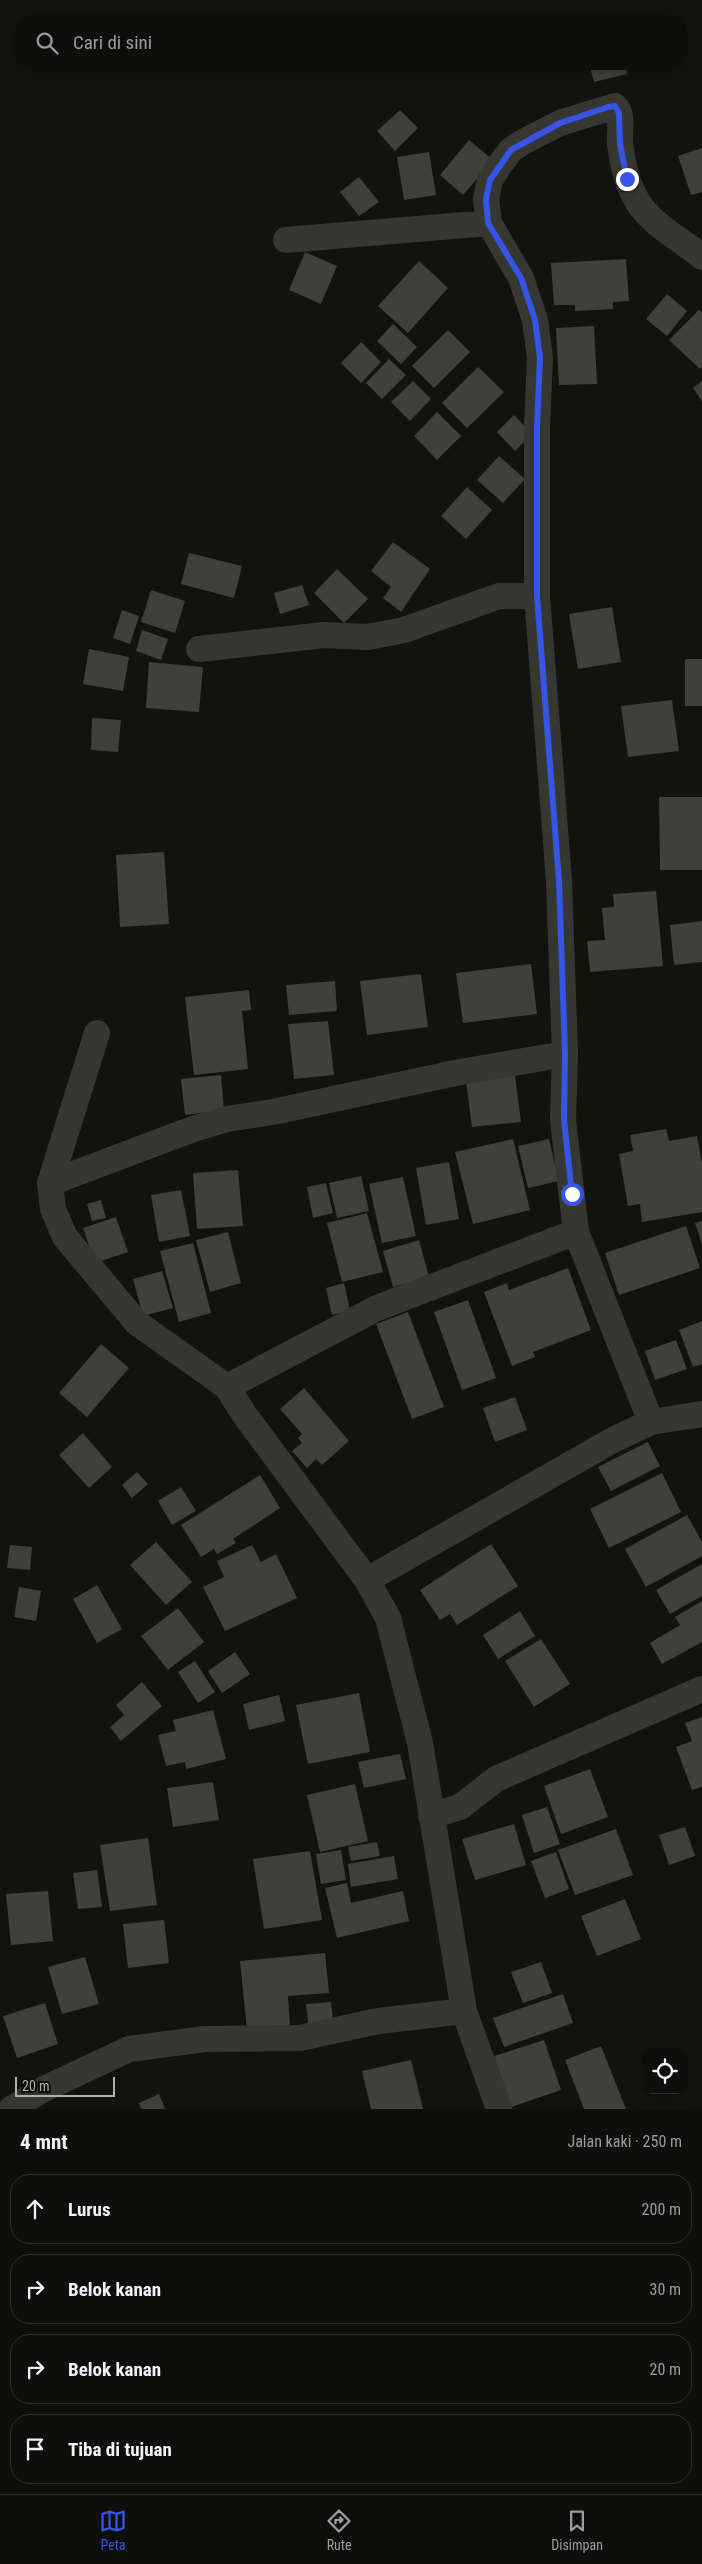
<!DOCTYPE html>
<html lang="id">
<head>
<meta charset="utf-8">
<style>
	body { margin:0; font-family:"Roboto Condensed",sans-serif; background:#1c1c1b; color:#f1f3f6 }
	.controls { position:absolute; right:15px; bottom:15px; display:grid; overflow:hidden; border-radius:10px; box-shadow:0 2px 12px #0003 }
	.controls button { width:45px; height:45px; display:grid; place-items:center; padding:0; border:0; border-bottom:1px solid #2e2e2e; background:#0e0e0d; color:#f1f3f6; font:25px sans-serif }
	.scale { position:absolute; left:15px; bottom:12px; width:100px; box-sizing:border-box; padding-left:5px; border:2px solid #b2b0a3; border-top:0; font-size:14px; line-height:18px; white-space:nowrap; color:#b2b0a3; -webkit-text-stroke:4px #0d0d0c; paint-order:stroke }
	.stop { position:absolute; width:15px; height:15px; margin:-11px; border:4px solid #3654e5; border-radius:50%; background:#fff }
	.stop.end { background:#3654e5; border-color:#fff; box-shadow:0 1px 5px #0008 }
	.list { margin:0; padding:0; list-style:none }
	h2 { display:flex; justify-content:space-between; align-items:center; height:65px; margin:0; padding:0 20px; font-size:21px }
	h2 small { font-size:16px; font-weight:400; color:#9b9c9d }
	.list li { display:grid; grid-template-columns:32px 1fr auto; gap:15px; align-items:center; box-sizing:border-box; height:70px; margin:0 10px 10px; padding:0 10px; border:1px solid #2e2e2e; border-radius:20px }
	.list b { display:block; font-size:19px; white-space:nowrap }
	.list em { font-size:16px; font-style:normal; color:#9b9c9d }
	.icon { flex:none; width:28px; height:28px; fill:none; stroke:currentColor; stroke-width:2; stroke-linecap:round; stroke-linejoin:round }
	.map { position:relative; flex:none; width:702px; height:2109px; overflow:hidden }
	.search { position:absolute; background:#0e0e0d; box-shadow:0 2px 12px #0003; left:15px; right:15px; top:15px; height:55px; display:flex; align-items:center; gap:12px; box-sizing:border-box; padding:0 18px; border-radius:20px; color:#9b9c9d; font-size:19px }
	.sheet { height:385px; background:#0e0e0d }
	nav { display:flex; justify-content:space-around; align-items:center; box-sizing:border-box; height:70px; border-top:1px solid #2e2e2e; background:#0e0e0d; font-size:14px; color:#9b9c9d }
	nav a { display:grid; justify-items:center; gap:2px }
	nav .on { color:#3654e5 }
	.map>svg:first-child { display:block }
</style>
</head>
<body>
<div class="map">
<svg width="702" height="2109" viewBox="0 0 702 2109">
	<rect width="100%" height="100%" fill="#121211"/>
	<path fill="#3f3f3b" d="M589 64H625L627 74 594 82Z
		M400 110 418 128 395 151 377 131Z
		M469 140 493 160 463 195 440 175Z
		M702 148V192L691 195 678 156Z
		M429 152 436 195 404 200 397 157Z
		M359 177 379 202 359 216 340 192Z
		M305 252 337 266 321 304 289 290Z
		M626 259 629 301 613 302V309L575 311V305H554L551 263Z
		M419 261 448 288 408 333 378 306Z
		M667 294 687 311 667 336 646 319Z
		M699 310 702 312V367L700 369 669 340Z
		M393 324 417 347 401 364 377 341Z
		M594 326 597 384 559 385 556 328Z
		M448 330 470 352 434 388 412 366Z
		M361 342 381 362 361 383 341 363Z
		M389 359 406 375 382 399 366 383Z
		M478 367 504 392 467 428 442 403Z
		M413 381 431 399 410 421 391 402Z
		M702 381V401L693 388Z
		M437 412 461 436 437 460 414 436Z
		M514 415 532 434 515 451 497 432Z
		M499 456 525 479 503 503 477 480Z
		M467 487 492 510 466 539 441 516Z
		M393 542 430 569 401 612 383 598 391 587 371 571Z
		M189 553 242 566 234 598 181 584Z
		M337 569 368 599 344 623 314 593Z
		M302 585 309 605 280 614 274 593Z
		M151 590 185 601 175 633 141 622Z
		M612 607 621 662 578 669 569 614Z
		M122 610 139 616 130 644 113 638Z
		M142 630 168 639 161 660 136 651Z
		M89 649 129 657 123 691 83 684Z
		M685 659H702V706H685Z
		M149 662 203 667 199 712 146 708Z
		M672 700 679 751 628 757 621 706Z
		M92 718 121 720 118 752 91 750Z
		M659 797H702V870H660Z
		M164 852 169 924 120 927 116 855Z
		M656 891 663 966 590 972 587 941 605 940 602 908 614 907 613 894Z
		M702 921V962L674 965 670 925Z
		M531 964 537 1014 463 1023 456 973Z
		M421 974 428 1027 367 1035 360 981Z
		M335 981 337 1011 289 1015 286 985Z
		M249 990 251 1010 242 1011 248 1069 194 1075 185 997Z
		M328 1021 334 1075 294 1079 288 1024Z
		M514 1067 521 1122 472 1127 465 1073Z
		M221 1075 224 1110 185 1115 181 1079Z
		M666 1129 669 1141 697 1136 702 1163V1212L642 1222 640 1204 628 1206 619 1154 633 1151 630 1135Z
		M513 1139 530 1210 473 1224 455 1152Z
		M549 1139 559 1181 528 1188 518 1146Z
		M449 1162 459 1219 426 1225 416 1168Z
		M238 1170 243 1226 197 1229 193 1173Z
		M361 1176 369 1211 337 1218 329 1183Z
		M403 1177 416 1236 382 1243 369 1184Z
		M326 1183 333 1213 313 1218 307 1187Z
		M181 1190 190 1236 159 1242 151 1195Z
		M101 1200 106 1218 92 1221 87 1204Z
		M367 1213 383 1272 342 1282 327 1223Z
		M116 1217 128 1252 95 1263 83 1228Z
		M702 1221V1244L695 1223Z
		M686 1226 700 1268 619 1295 605 1253Z
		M228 1232 241 1283 210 1292 196 1240Z
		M419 1240 429 1277 393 1287 383 1251Z
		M193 1243 211 1313 179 1322 160 1251Z
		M568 1268 591 1330 533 1352 535 1357 512 1366 484 1292 507 1283 509 1290Z
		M162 1271 173 1308 143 1316 133 1279Z
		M344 1283 350 1310 332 1315 326 1288Z
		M468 1300 496 1378 462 1390 434 1312Z
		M408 1312 444 1407 412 1419 376 1324Z
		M702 1321V1364L693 1367 679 1330Z
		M676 1340 687 1369 655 1380 645 1351Z
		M101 1344 129 1368 87 1417 59 1393Z
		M304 1388 349 1441 322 1465 316 1459 307 1468 292 1451 302 1443 298 1438 302 1434 280 1409Z
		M515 1397 527 1430 495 1442 483 1408Z
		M83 1433 112 1467 89 1488 59 1455Z
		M648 1442 660 1466 611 1491 598 1467Z
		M137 1472 148 1484 132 1498 122 1485Z
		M662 1473 681 1512 609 1548 590 1509Z
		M260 1475 280 1508 233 1539 236 1543 217 1554 214 1549 201 1557 181 1525Z
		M181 1487 196 1511 172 1525 158 1501Z
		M687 1515 702 1542V1556L646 1587 625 1549Z
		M156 1542 192 1582 166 1605 130 1565Z
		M491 1544 518 1586 457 1625 450 1614 440 1620 420 1590Z
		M10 1545 32 1547 30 1570 7 1568Z
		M252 1545 261 1562 276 1554 297 1598 225 1631 203 1587 224 1577 217 1561Z
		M702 1564V1596L670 1614 656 1590Z
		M97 1585 122 1629 97 1643 73 1599Z
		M19 1587 41 1591 36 1621 14 1617Z
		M702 1601V1642L662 1664 650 1643 680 1625 675 1617Z
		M178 1608 204 1642 168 1670 141 1636Z
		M520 1611 535 1636 498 1659 483 1635Z
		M541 1639 570 1684 534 1707 505 1661Z
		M235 1652 250 1674 222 1693 208 1671Z
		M195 1661 215 1692 198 1703 178 1672Z
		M142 1682 162 1706 121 1741 110 1727 124 1715 116 1705Z
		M359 1693 370 1752 308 1764 296 1705Z
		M279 1695 285 1721 249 1730 243 1704Z
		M213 1710 226 1759 186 1769 185 1762 166 1766 158 1735 176 1731 173 1720Z
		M702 1717V1787L692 1790 676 1747 692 1741 685 1723Z
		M400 1754 406 1779 364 1788 358 1762Z
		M590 1769 608 1817 561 1834 544 1786Z
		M213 1782 219 1820 173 1827 167 1788Z
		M355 1784 368 1841 320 1852 307 1795Z
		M547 1807 560 1844 534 1853 522 1815Z
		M514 1824 526 1865 475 1880 462 1839Z
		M685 1827 695 1856 669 1865 659 1835Z
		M616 1829 633 1875 575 1895 558 1850Z
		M148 1838 157 1905 110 1911 100 1845Z
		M377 1842 380 1856 351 1861 348 1847Z
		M341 1850 346 1880 321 1884 316 1854Z
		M310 1851 322 1920 264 1929 253 1859Z
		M556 1852 569 1889 545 1898 531 1861Z
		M394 1856 398 1879 351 1887 348 1864Z
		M97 1870 102 1907 78 1909 73 1873Z
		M347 1883 351 1903 403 1891 409 1921 337 1938 325 1888Z
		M48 1891 53 1941 11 1945 6 1894Z
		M625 1899 641 1939 597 1956 581 1916Z
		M164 1920 169 1963 128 1968 123 1924Z
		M325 1953 329 1993 288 1996 290 2026 247 2030 240 1961Z
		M85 1957 99 2004 62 2014 48 1967Z
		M541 1962 552 1993 523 2003 511 1972Z
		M563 1994 573 2023 504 2047 493 2018Z
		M331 2002 334 2028 309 2031 306 2004Z
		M45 2003 58 2044 17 2058 3 2016Z
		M544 2040 561 2090 511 2107 494 2056Z
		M601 2046 626 2109H584L565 2060Z
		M411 2060 423 2109H371L362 2071Z
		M159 2094 165 2109H141L139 2103Z"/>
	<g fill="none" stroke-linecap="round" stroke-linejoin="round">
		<path stroke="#373732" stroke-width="26" d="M286 240 489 223
			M199 649 324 635 368 637 404 630 499 596H537
			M97 1033 50 1183 53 1209 65 1237 137 1323 227 1387 244 1414 367 1580 388 1618 420 1743 464 2011 499 2109
			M50 1183 193 1129 227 1119 273 1112 460 1072 565 1054
			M227 1387 377 1308 576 1232
			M651 1422 576 1232 563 1120 565 1054 559 881 537 596V427L540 358 535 320 521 278 489 223 486 199 490 180 501 163 511 150 521 143 560 123 615 106C624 115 619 132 620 143 622 161 626 180 634 195 647 223 680 238 702 257
			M367 1580 613 1440 651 1422 702 1414
			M431 1816 460 1807 496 1779 702 1689
			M11 2109 42 2090 129 2049 205 2039 300 2038 378 2021 464 2011"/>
	</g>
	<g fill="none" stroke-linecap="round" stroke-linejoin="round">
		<path stroke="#3654e5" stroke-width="6" d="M572 1194 564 1120 565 1054 559 881 537 596V427L540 358 535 320 521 278 488 223 486 199 490 180 511 150 560 123 608 107 615 106 619 113 620 144 627 179"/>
	</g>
</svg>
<div class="controls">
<button><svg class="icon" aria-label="locate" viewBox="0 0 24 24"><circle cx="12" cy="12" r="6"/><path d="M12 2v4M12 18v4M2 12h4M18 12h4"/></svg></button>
</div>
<div class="scale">20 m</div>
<div class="stop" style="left:572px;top:1194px"></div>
<div class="stop end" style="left:627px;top:179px"></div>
<div class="search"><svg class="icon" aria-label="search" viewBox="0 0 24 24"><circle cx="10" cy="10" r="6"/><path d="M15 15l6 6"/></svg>Cari di sini</div>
</div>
<section class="sheet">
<h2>4 mnt<small>Jalan kaki · 250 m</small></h2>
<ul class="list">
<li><svg class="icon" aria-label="ahead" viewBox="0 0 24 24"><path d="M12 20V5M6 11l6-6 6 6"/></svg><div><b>Lurus</b></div><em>200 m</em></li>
<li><svg class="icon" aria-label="right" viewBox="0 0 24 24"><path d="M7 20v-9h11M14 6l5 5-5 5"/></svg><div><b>Belok kanan</b></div><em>30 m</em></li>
<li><svg class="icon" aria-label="right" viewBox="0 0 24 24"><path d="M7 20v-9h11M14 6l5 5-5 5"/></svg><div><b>Belok kanan</b></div><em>20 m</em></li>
<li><svg class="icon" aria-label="arrive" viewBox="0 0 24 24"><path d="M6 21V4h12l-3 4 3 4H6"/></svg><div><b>Tiba di tujuan</b></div></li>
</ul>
</section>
<nav>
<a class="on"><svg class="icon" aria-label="map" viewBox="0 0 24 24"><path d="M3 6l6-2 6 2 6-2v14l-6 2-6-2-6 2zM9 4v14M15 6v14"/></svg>Peta</a>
<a><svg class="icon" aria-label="directions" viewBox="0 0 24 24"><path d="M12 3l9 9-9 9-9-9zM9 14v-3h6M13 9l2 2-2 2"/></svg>Rute</a>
<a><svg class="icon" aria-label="saved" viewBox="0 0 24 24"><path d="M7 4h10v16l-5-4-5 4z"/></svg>Disimpan</a>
</nav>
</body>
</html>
